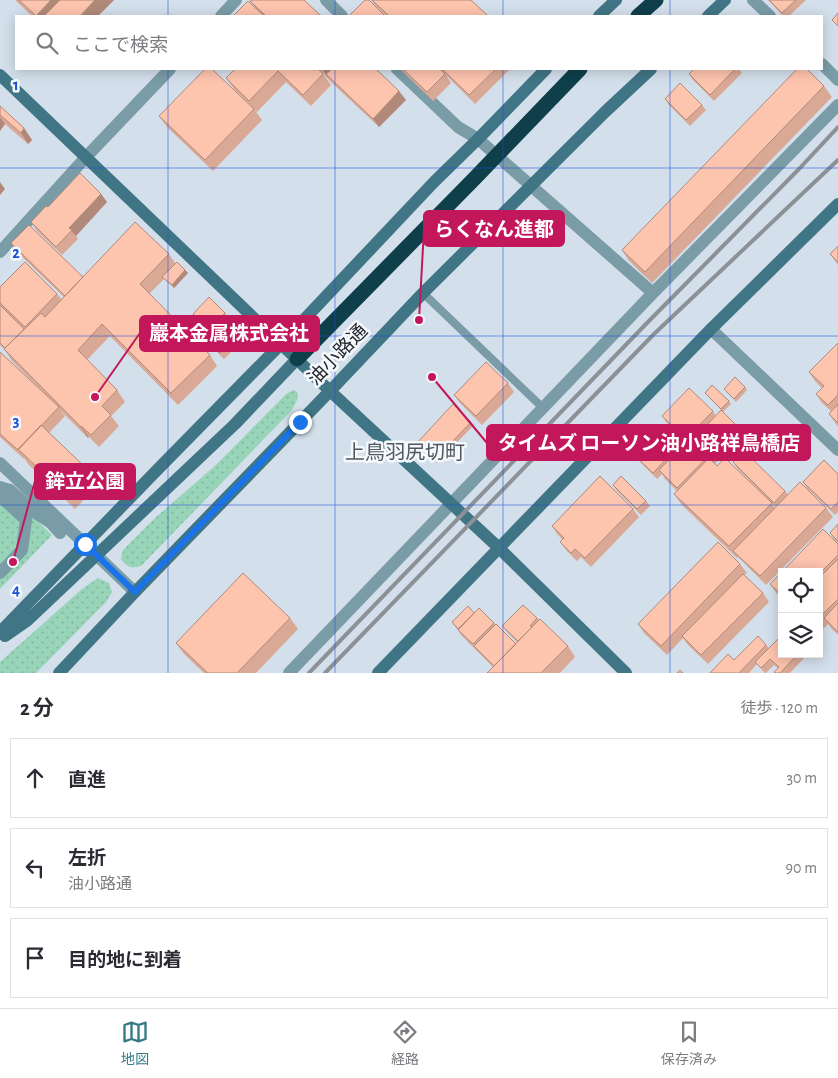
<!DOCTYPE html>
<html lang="ja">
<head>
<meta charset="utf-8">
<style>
	body { margin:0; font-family:"Alegreya Sans","Noto Sans JP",sans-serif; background:#f2f2f3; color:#2b2b33 }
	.controls { position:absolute; right:15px; bottom:15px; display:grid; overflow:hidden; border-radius:0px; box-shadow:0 2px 12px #0003 }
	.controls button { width:45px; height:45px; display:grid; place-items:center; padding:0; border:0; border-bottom:1px solid #e1e1e2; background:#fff; color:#2b2b33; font:25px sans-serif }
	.stop { position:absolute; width:15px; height:15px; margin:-11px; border:4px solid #1a73e8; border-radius:50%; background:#fff }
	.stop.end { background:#1a73e8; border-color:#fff; box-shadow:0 1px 5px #0008 }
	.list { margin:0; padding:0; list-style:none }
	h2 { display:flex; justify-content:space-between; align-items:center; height:65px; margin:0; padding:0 20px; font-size:21px }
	h2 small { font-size:16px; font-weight:400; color:#7c7c81 }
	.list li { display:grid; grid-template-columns:32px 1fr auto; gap:15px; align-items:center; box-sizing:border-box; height:80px; margin:0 10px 10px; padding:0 10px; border:1px solid #e1e1e2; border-radius:0px }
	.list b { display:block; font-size:19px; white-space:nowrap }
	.list p { margin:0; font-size:16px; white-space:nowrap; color:#7c7c81 }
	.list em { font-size:16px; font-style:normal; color:#7c7c81 }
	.icon { flex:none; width:28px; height:28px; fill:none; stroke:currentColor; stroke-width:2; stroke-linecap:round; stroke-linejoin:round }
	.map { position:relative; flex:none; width:838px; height:673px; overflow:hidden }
	.search { position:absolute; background:#fff; box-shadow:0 2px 12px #0003; left:15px; right:15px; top:15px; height:55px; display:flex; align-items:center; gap:12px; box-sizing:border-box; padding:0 18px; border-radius:0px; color:#7c7c81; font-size:19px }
	.sheet { height:335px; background:#fff }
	nav { display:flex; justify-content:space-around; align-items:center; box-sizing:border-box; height:70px; border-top:1px solid #e1e1e2; background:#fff; font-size:14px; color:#7c7c81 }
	nav a { display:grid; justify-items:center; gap:2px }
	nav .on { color:#337a85 }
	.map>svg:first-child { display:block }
</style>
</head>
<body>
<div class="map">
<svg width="838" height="673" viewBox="0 0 838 673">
	<defs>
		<pattern id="grass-dots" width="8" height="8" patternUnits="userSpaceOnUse" patternTransform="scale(1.25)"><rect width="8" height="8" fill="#97d4b8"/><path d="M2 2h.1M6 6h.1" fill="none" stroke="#82b69e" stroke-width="1.8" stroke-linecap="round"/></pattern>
	</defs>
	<rect width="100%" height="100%" fill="#e5ecf2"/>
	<path fill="#d3dfeb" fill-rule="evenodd" d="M0 0H838V673H0ZM16 16H822V69H16ZM782 572H819V654H782Z"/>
	<path fill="url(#grass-dots)" d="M294 390 298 393 297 400 292 410 141 566C131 569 127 567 121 559L123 550 155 518 216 465 286 394Z
		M0 485 52 535 0 589Z
		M98 578 109 583 112 592 106 602 36 673H0V662L82 589Z"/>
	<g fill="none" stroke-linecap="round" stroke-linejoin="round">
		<path stroke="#7a9ca6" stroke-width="8" d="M423 293 543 408"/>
		<path stroke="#7a9ca6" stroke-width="12" d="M326 0 342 16
			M753 0 770 16
			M221 16 236 0
			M822 64 838 80
			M397 69 458 127 478 139 653 293
			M0 252 86 157 170 69
			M711 329 838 450
			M0 463 135 592
			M0 487 10 490 34 512 51 523 60 533
			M0 496 26 520 22 550 0 573
			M289 673 653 293 838 105"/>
		<path stroke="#407585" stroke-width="12" d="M599 16 616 0
			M708 16 725 0
			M0 75 330 391 499 548 626 673
			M0 632 160 467 281 344 434 182 478 139 546 69
			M5 636 28 620 235 424 297 359
			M59 673 135 592 330 391 423 293 605 112 651 69
			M378 673 711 329 838 204"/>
		<path stroke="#0e3f4b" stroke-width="15" d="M638 16 656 0
			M297 359 473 180 580 69"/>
		<path stroke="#8c9195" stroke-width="4" d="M309 673 646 324 799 169 838 127
			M325 673 654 334 838 160"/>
	</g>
	<path fill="#daa996" d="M15 0H114L98 16H32Z
		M371 0H471L488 16H386L375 5Z
		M768 0H806L789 16H783Z
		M250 1 321 16H233L255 7Z
		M235 69 323 74 331 85 311 106 286 82 257 112 234 89 226 78Z
		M319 69H376L406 100 379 127 332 83Z
		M400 69H510L475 104 446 75 451 83 433 101Z
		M694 69H739L742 73 714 101 693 80 689 74Z
		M824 86 832 97 652 283 629 261 622 250Z
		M665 99 702 105 706 110 690 126 669 105Z
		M0 106 24 128 32 140 28 144 5 124 0 131Z
		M254 109 262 120 213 171 167 127 159 116Z
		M101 194 107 202 76 236 78 239 62 255 37 231 31 222 48 207Z
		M11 243 83 277 169 254 175 263 185 270 188 273 174 288 164 279 149 294 210 355 217 366 178 405 110 336 87 360 117 390 125 402 111 416 119 426 99 447 89 437 88 438 60 410 65 416 49 433 87 469 98 485 75 509 29 465 24 458V459L0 437V352L47 396 12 361 4 349 0 345V287L57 294 62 300 64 297 17 252Z
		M838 246V265L830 254Z
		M225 313 229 319 224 324 237 336 241 342 224 359 208 343 204 338 210 332 197 320 193 314Z
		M838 343V427L829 414 831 411 822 403 816 394 822 388 815 381 809 372Z
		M508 383 514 392 482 425 460 403 454 395Z
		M745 387 747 390 736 402 724 389Z
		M705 393 729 401 731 404 723 412Z
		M713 411 716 416 739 428 743 434 726 451 708 434 705 430 703 432 718 446 724 455 715 464 717 466 772 503 775 508 776 507 737 468 733 462 785 491 788 495 826 508 833 517 766 585 738 557 737 558 682 505 674 494 677 491 665 479 662 474 657 479 638 460 633 454 682 442 684 445 687 442 666 422 662 416Z
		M471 422 474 425 437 463 419 446 417 443Z
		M838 474V512L835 515 807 488 803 482Z
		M613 485 646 501 650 506 641 515 617 491Z
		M633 509 639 517 591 567 581 557 577 561 567 551 560 542 563 540 558 535 552 526Z
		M838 524V543L834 539 830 533Z
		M838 544V635L832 629 828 624 819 633V572Z
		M740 564 747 573 744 575 763 593 769 602 708 664 688 645 683 638 667 655 644 633 638 624Z
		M782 572V598L776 593 770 584Z
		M474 613 494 623 516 644 517 642 507 632 502 626 537 618 568 646 575 657 560 673H487L493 667 462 636 452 622Z
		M290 618 298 629 256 673H204L184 654 176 643Z
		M766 645 769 648 782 654H808L790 673H775L778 668 774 665 766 673H765L757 664 749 673H710Z"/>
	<path fill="#b1897a" d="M51 0H69L54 16H36Z
		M95 0H114L98 16H80Z
		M324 69H339L326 74 329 79 323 70Z
		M399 91 406 100 379 127 373 119Z
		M0 117 5 124 0 131Z
		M24 128 32 140 28 144 21 133Z
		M0 182 5 189 0 195Z
		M101 194 107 202 76 236 69 228Z
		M185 270 188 273 174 288 172 285Z
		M81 426 89 437 88 438 81 427Z"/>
	<path fill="#fdc4ae" stroke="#b1897a" d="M19 0H51L36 16Z
		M60 0H95L80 16H44Z
		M252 0H304L321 16H266L250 1Z
		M365 0H369L385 16H349Z
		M372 0H471L488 16H389Z
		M769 0H796L782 13Z
		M248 1 264 16H233Z
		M838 13V26L832 20Z
		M205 69H212L254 109 205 160 159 116Z
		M235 69H318L323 74 303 95 278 71 249 101 226 78Z
		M332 69H376L399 91 373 119 326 74Z
		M403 69H440L445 74 427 92Z
		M442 69H496L469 95Z
		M694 69H735L710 95 689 74Z
		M797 69H807L824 86 645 272 622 250Z
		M680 83 702 105 686 120 665 99Z
		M0 106 24 128 21 133 0 115Z
		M80 173 101 194 69 228 72 230 56 247 31 222 46 206 48 207Z
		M135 222 169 254 140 284 210 355 171 393 102 324 78 350 117 390 102 406 111 415 91 435 81 426V427L4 349 41 313 45 317Z
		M29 225 83 277 65 296 11 243Z
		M838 246V262L830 254Z
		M25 262 57 294 25 327 0 303V287Z
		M177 262 185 270 172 285 162 277Z
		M209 297 225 313 210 329 193 314Z
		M0 305 24 329 5 348 0 343Z
		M221 320 237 336 220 353 204 338Z
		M838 343V395L828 405 816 394 824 386 809 372Z
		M0 352 59 407 18 450 0 434Z
		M486 362 508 383 476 416 454 395Z
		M735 377 745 387 734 399 724 389Z
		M712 385 729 401 721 409 705 393Z
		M689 388 713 411 686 439 662 416Z
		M453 404 471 422 435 460 417 443Z
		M838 404V423L829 414Z
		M721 410 739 428 722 446 704 428Z
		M663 424 682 442 653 473 633 454Z
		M41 425 87 469 64 493 18 449Z
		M700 428 718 446 677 488 659 470Z
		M744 451 785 491 774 503 733 462Z
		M709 458 717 466 725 458 772 503 729 546 674 494Z
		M824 460 838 474V502L831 509 803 482Z
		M600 476 633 509 585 558 575 549 571 553 560 542 564 538 552 526Z
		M621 476 646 501 637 509 613 485Z
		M800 482 826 508 760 576 733 551Z
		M838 524V541L830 533Z
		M823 529 838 544V555L819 574V572H782Z
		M718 542 740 564 661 646 638 624Z
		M838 559V599L819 618V578Z
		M782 572V595L770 584Z
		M243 573 290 618 237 673H208L176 643Z
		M743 574 763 593 701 655 682 636Z
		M838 603V632L824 618Z
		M523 605 537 618 530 626 532 627 518 641 502 626Z
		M468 606 474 613 458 629 452 622Z
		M479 608 494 623 473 644 458 630Z
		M540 619 568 646 541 673H487Z
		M496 624 516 644 494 666 474 646Z
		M782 635V654H798L780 673H776L774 672 779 667 770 659 761 668 755 662Z
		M758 636 766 645 739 673H710L728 654 734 660Z
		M680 670 683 673H677Z"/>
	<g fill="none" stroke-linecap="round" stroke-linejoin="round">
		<path stroke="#1a73e8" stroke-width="6" d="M85 544 135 592 300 422"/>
	</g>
	<path fill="none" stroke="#1d4ed8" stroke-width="1" stroke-opacity="0.55" d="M168 0V16M335 0V16M503 0V16M670 0V16M168 69V673M335 69V673M503 69V673M670 69V673M0 168H838M0 336H838M0 505H838"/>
	<g text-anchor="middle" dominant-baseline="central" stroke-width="5" stroke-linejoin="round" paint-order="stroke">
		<g font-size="19" fill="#242629" stroke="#f4f9fe">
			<text transform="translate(338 355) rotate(-46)">油小路通</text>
		</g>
		<g font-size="20" fill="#51575c" stroke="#f4f9fe">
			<text x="405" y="453">上鳥羽尻切町</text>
		</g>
	</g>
	<g font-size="16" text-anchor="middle" font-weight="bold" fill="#1d4ed8" stroke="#f4f9fe" stroke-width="5" stroke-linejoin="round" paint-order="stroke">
		<text x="16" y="90">1</text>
		<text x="16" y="258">2</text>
		<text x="16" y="426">3</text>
		<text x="16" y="595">4</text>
	</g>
	<path fill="none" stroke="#c2185b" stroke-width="2" d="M419 320L424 229M95 397L140 333M432 377L487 443M13 562L35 481"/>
	<g fill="#c2185b" stroke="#f4f9fe" stroke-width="2">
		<circle cx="419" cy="320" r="5"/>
		<circle cx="95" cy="397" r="5"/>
		<circle cx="432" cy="377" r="5"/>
		<circle cx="13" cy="562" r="5"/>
	</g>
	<g fill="#c2185b" stroke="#c2185b" stroke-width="2">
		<rect x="424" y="211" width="140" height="35" rx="5"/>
		<rect x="140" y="316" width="179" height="35" rx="5"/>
		<rect x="487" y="425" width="323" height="35" rx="5"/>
		<rect x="35" y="464" width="100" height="35" rx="5"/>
	</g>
	<g font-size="20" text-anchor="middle" font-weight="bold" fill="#fff">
		<text x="494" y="236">らくなん進都</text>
		<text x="229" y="340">巖本金属株式会社</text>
		<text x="649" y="450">タイムズ ローソン油小路祥鳥橋店</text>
		<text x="85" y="488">鉾立公園</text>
	</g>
</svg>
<div class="controls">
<button><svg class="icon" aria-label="locate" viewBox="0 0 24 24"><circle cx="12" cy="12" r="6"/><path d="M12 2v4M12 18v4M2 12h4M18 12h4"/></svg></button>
<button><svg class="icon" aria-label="layers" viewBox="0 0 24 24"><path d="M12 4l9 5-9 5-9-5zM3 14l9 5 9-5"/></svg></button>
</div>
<div class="stop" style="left:85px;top:544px"></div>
<div class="stop end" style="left:300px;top:422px"></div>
<div class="search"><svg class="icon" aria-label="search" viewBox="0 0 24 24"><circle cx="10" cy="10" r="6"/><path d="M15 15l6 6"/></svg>ここで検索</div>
</div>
<section class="sheet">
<h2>2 分<small>徒歩 · 120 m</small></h2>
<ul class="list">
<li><svg class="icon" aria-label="ahead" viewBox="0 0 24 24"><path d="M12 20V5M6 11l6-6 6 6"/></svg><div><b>直進</b></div><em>30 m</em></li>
<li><svg class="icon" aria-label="left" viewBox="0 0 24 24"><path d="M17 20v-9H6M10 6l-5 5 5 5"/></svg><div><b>左折</b><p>油小路通</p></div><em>90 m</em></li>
<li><svg class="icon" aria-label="arrive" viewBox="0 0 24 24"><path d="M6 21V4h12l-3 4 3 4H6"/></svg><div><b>目的地に到着</b></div></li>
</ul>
</section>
<nav>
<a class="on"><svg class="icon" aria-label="map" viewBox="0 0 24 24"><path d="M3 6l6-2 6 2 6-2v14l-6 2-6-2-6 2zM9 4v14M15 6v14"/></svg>地図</a>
<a><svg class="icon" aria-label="directions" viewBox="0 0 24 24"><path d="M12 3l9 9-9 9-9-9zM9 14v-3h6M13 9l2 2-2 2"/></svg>経路</a>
<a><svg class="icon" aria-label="saved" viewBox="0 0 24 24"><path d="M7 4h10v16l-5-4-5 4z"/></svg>保存済み</a>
</nav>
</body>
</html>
